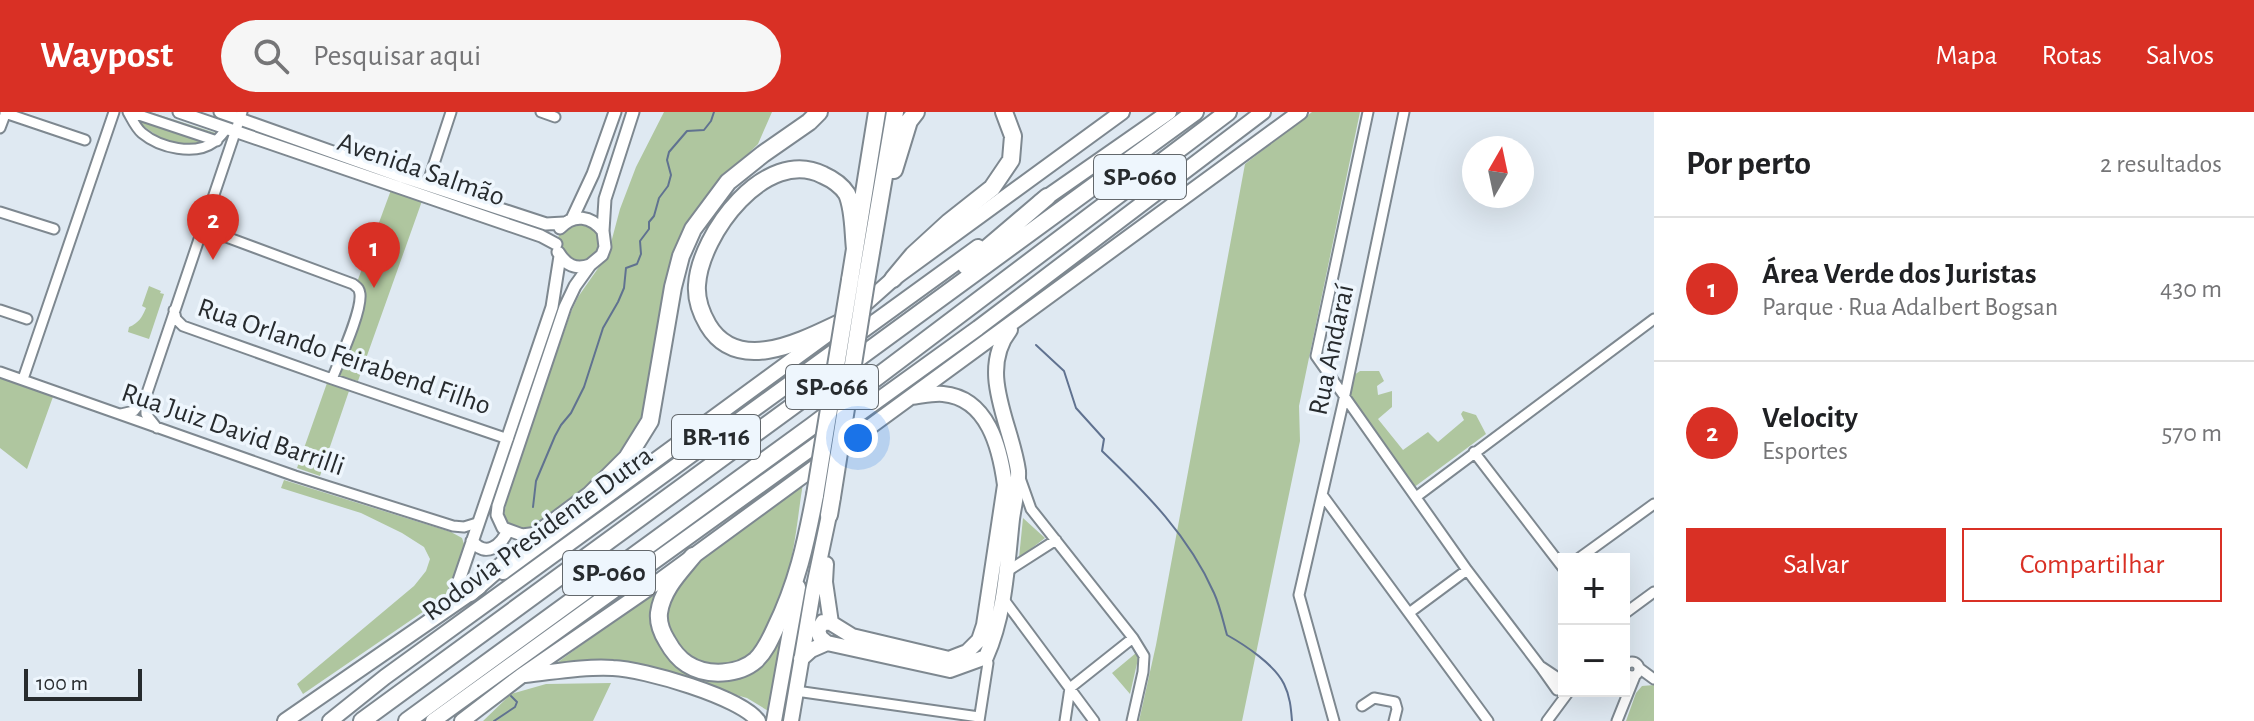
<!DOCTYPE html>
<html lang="pt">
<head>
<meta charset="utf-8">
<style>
	body { margin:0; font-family:"Alegreya Sans",sans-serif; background:#f6f6f6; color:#202124 }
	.controls { position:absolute; right:24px; bottom:24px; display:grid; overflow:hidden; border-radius:0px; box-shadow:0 8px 32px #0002 }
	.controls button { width:72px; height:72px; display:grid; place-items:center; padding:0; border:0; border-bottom:2px solid #e0e0e0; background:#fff; color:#202124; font:40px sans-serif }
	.compass { position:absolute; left:1462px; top:24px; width:72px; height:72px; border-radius:50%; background:#fff; box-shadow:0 8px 32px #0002; rotate:9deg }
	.scale { position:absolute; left:24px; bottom:20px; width:118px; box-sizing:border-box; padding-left:8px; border:4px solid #272b2e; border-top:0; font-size:22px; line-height:28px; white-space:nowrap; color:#272b2e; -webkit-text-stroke:6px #eef6fd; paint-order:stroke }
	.you { position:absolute; left:858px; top:326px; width:28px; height:28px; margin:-20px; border:6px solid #fff; border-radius:50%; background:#1a73e8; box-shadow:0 0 0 12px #1a73e833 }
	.badge { display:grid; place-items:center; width:52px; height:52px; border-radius:50%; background:#d93025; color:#fff; font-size:26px; font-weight:700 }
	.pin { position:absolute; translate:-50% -66px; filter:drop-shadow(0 2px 4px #0008) }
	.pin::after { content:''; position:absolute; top:42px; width:28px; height:24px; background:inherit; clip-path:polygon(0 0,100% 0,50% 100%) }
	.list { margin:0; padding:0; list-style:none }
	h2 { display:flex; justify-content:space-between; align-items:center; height:104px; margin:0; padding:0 32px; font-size:34px }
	h2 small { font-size:26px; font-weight:400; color:#757577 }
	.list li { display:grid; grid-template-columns:52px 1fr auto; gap:24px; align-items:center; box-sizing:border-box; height:144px; padding:0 32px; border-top:2px solid #e0e0e0 }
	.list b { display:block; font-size:30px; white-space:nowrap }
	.list p { margin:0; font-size:26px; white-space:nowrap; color:#757577 }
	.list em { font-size:26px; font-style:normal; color:#757577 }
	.actions { display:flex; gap:16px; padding:24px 32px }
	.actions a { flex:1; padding:18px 0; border:2px solid #d93025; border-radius:0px; text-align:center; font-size:28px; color:#d93025 }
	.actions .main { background:#d93025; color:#fff }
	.icon { flex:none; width:44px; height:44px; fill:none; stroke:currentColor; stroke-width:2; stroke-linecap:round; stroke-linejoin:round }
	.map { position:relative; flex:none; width:1654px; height:609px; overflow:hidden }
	header { display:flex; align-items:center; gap:48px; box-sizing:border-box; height:112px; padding:0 40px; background:#d93025; color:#fff }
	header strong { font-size:38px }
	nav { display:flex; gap:44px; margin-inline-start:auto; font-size:28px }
	.search { width:560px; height:72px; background:#f6f6f6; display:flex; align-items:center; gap:20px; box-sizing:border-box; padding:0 28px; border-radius:44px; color:#757577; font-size:30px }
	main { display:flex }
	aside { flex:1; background:#fff }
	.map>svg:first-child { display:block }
</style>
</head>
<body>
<header>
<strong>Waypost</strong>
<div class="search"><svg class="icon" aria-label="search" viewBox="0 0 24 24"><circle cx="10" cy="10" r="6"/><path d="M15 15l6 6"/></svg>Pesquisar aqui</div>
<nav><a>Mapa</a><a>Rotas</a><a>Salvos</a></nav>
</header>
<main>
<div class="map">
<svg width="1654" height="609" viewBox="0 0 1654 609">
	<rect width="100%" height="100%" fill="#dfe9f2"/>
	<path fill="#afc69f" d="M138 0H150L216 21 203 31 179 33 163 28 142 13Z
		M664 0H772L758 32 723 67 691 112 643 307 620 339 596 367 532 419H524L508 412 504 403 508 381 571 200 578 185 608 142 620 97 636 55Z
		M1312 0H1360L1299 294 1300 329 1242 609H1139L1156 533 1245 52Z
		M391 78 422 89 358 269 335 263 361 187 356 173Z
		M571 109 597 115 602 135 589 152 567 148 557 131 560 118Z
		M149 174 161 179 160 181 164 182 149 227 128 220 129 215C139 211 142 205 146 196L142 194Z
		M1360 259H1379L1384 269 1377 274 1378 283 1392 279V295L1378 307 1403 338 1428 320 1438 330 1464 308 1461 302 1463 299 1476 303 1486 322 1413 376 1347 286 1351 265Z
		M0 262 54 282 27 357 0 336Z
		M327 271 349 279 320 364 297 356Z
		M284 368 451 420 462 426 465 435 452 480 303 582 297 572 414 474 426 459 430 447 424 435 402 421 361 401 281 376Z
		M803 371C799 395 797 419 792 443 789 459 782 475 777 490 772 508 768 526 754 540 716 578 648 530 673 481 687 452 714 436 739 418 761 402 782 386 803 371Z
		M1023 406 1045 426 1019 446Z
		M664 473 663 536 740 565 784 514 770 600 747 586 626 553 547 558Z
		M1136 541 1138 547 1130 582 1112 561Z
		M611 571 593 609H483L511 582 546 572Z
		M1654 573V609H1626L1636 581 1642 574Z"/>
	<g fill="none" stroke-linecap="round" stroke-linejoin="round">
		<path stroke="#607290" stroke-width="2" d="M1036 233 1064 259 1076 296 1104 327 1102 339C1146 381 1189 424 1214 481 1220 494 1223 509 1227 523 1245 533 1275 553 1284 572 1290 584 1291 596 1292 609
			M533 395 536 369 555 324 561 313 571 301 584 275 603 216 618 190 624 176 626 156 637 152 641 142 640 129 649 117V110L654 104 659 86 668 74 671 63 667 48 669 40 687 19 704 18 711 9 714 0
			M494 609 515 595 517 590 511 584"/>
		<g stroke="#7e8890" stroke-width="13">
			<path id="minor" d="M128 0C132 7 136 16 142 21 160 36 195 44 214 30 220 26 223 21 227 16
				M130 0 217 29
				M541 0 555 5
				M1368 0 1316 244 1467 458 1540 554
				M5 1 85 28
				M0 16 6 0
				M427 73 451 0
				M0 100 54 117
				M202 116 353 172C358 176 359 176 360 182 362 200 339 249 332 267
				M0 198 27 207
				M174 198 176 207 183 214 332 267 508 327
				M0 260 295 364 453 414 464 415 477 411
				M23 267 114 0
				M121 302 134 299 146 284
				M157 316 146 302V284L242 0
				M1474 340 1564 457
				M1020 366 1031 397 1133 526 1144 544 1143 560 1132 609
				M1323 384 1488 609
				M1416 385 1654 207
				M1578 447 1654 392
				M1006 460 1056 428
				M1002 485 1094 609
				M1409 501 1467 458
				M1624 502 1654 480
				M1625 557a7 7 0 1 1 14 0a7 7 0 1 1-14 0Z
				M1639 556 1654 567
				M1557 578 1540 554 1561 568
				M796 579 979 605
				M1362 594 1374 586 1395 590 1397 597 1394 609
				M979 609 988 551
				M1065 609 1070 576 1133 526
				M1334 609 1299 483 1344 287 1404 0
				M1547 609 1567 582
				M1617 609 1635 564"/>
		</g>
		<g stroke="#7e8890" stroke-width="15">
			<path id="tertiary" d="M179 0 541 124 556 132
				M220 0 403 65 546 112 564 111
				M572 107 593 62 615 0
				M560 116C574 101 591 104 603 119
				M558 140C566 153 575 158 590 153
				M538 421 522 423 503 416 497 403 498 394 565 195 575 174 590 153 602 143 605 135 603 119 605 87 633 0
				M472 429C486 446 501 434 508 418
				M450 495 552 195 560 144"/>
		</g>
		<g stroke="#7e8890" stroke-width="18">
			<path id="primary" d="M1040 90 1169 0
				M857 199 893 167 1122 0
				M826 452 825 470 831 511
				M503 460 829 221
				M831 511 852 524 949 547 967 540 979 528 984 513 1005 373C1000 336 988 286 943 282 933 281 921 284 911 285
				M827 531 820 525 818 518 823 510 831 511
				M801 547 811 538 827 531 950 558 986 545C1005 503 1007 453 1012 407 1014 392 1019 374 1018 359 1012 313 977 260 1010 218
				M525 563C554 560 584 554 613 556 643 557 741 585 758 609
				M285 609 479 475
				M330 609 385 565 978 135
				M433 609 978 216 1263 0
				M462 609 521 564 662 467 1300 0
				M774 609 798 475
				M791 609 813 479 829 403"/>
		</g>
		<g stroke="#7e8890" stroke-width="20">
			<path id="trunk" d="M894 58 909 9 916 0
				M893 167 913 143 949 110 992 76 1011 48 1013 24 1004 0
				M850 168 877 0
				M866 170 895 0
				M846 208C807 226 739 265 708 213 701 201 696 187 697 173 700 122 766 34 823 63 832 67 842 74 847 82 854 98 853 120 855 137
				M829 403 832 385
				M693 444C679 461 662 478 659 501 658 511 662 521 667 529 672 538 679 547 687 552 707 565 739 563 756 548 765 539 770 528 775 517 797 472 806 431 815 383
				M470 481 539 421 590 383 627 346 650 309 673 175 681 144 693 117 728 70 763 42 809 10 819 0"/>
		</g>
		<g stroke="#7e8890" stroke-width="20">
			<path id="motorway" d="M966 154 1047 85
				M362 609 1195 0
				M407 609 812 314 1228 0"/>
		</g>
		<use href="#minor" stroke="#fff" stroke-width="9"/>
		<use href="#tertiary" stroke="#fff" stroke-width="11"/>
		<use href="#primary" stroke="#fff" stroke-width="14"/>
		<use href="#trunk" stroke="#fff" stroke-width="16"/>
		<use href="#motorway" stroke="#fff" stroke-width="16"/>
		<g stroke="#7e8890" stroke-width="20" stroke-linecap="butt">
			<path id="trunk-bridge" d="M815 383 850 168
				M832 385 866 170"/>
		</g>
		<use href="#trunk-bridge" stroke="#fff" stroke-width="16"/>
	</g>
	<g text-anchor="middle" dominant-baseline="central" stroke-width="7" stroke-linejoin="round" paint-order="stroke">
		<g fill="#eef6fd" stroke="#63686c" stroke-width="2">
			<rect x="1094" y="43" width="92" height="44" rx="6"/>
			<rect x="786" y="253" width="92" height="44" rx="6"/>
			<rect x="672" y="303" width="88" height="44" rx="6"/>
			<rect x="563" y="439" width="92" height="44" rx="6"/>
		</g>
		<g font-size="26" font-weight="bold" fill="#272b2e">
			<text x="1140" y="65">SP-060</text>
			<text x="832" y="275">SP-066</text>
			<text x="716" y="325">BR-116</text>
			<text x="609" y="461">SP-060</text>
		</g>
		<g font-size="28" fill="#272b2e" stroke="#eef6fd">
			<text transform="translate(421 58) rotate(19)">Avenida Salmão</text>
			<text transform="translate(1332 238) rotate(-78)">Rua Andaraí</text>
			<text transform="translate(344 245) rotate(19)">Rua Orlando Feirabend Filho</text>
			<text transform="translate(233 318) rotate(19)">Rua Juiz David Barrilli</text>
			<text transform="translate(538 422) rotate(-36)">Rodovia Presidente Dutra</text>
		</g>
	</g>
</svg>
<div class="controls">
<button>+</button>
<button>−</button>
</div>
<svg class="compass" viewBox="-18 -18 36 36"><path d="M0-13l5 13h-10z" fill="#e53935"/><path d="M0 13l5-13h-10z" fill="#757577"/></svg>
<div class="scale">100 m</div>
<div class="you"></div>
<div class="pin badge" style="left:374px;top:176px">1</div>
<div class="pin badge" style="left:213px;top:148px">2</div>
</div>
<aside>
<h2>Por perto<small>2 resultados</small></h2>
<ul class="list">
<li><span class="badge">1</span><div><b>Área Verde dos Juristas</b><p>Parque · Rua Adalbert Bogsan</p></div><em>430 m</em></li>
<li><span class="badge">2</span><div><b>Velocity</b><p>Esportes</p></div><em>570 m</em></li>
</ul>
<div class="actions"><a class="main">Salvar</a><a>Compartilhar</a></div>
</aside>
</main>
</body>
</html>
